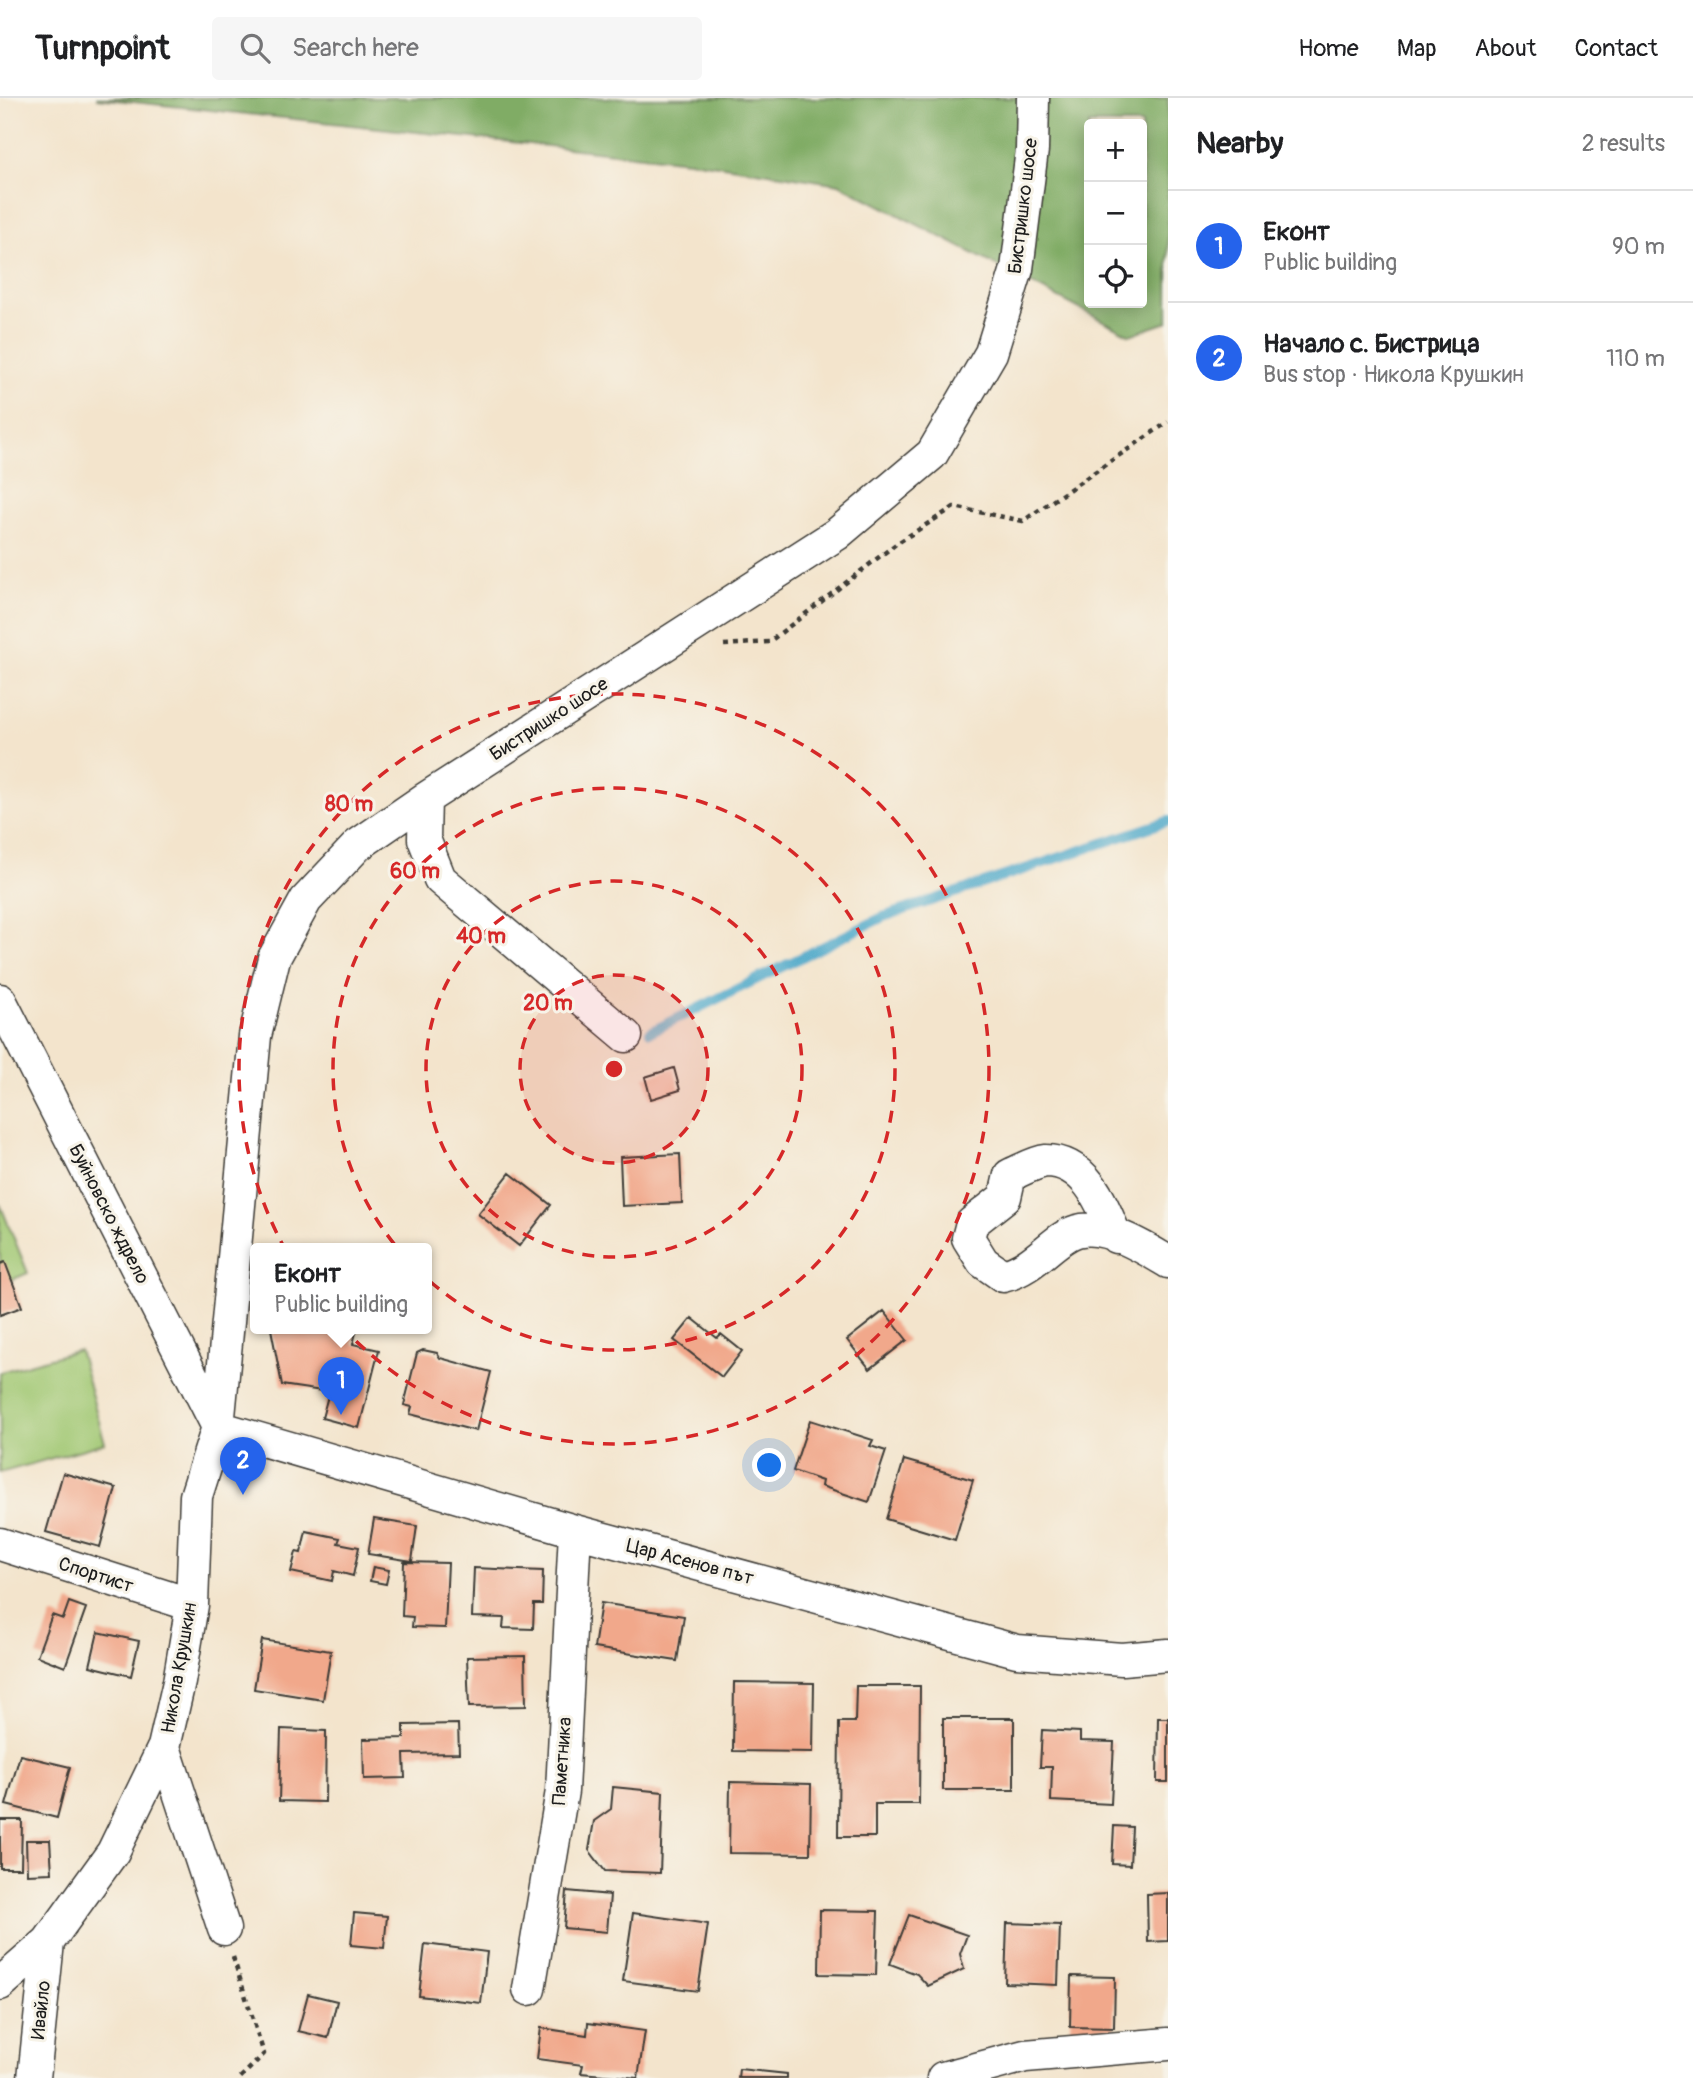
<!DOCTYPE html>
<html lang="en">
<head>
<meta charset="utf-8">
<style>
	body { margin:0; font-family:Pangolin,sans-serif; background:#f6f6f6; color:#202124 }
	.controls { position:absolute; right:21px; top:21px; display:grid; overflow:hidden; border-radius:7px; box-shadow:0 4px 18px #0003 }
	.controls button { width:63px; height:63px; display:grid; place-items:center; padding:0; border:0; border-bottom:2px solid #e0e0e0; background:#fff; color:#202124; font:35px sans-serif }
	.you { position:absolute; left:770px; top:1368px; width:24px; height:24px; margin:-18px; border:5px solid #fff; border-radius:50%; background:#1a73e8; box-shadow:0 0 0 10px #1a73e833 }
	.badge { display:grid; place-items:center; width:46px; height:46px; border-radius:50%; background:#2563eb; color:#fff; font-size:23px; font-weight:700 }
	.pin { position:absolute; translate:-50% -58px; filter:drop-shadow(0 2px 4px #0008) }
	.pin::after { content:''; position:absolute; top:37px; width:24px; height:21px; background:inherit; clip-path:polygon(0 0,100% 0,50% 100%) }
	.popup { position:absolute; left:250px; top:1145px; width:182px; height:91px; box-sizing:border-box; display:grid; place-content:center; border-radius:7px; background:#fff; filter:drop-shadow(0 2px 5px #0005); font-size:23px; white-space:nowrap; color:#757577 }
	.popup b { font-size:26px; color:#202124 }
	.popup::after { content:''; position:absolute; left:50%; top:100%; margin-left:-14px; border:14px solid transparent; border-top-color:#fff }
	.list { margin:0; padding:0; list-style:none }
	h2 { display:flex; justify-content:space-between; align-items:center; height:91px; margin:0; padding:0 28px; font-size:30px }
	h2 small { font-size:23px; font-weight:400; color:#757577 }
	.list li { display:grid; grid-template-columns:46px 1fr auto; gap:21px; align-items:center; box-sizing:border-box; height:112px; padding:0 28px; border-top:2px solid #e0e0e0 }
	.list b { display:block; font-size:26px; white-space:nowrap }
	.list p { margin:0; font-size:23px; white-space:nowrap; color:#757577 }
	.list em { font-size:23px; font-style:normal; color:#757577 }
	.icon { flex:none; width:38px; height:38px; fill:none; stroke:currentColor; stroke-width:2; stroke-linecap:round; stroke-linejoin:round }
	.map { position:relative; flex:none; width:1168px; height:1980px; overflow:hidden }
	header { display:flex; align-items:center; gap:42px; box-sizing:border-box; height:98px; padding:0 35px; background:#fff; border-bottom:2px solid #e0e0e0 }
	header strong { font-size:33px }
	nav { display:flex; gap:38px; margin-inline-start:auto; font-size:24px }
	.search { width:490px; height:63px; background:#f6f6f6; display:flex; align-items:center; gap:18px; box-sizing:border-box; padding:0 24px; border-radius:7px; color:#757577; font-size:26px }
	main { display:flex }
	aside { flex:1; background:#fff }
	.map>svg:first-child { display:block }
</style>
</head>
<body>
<header>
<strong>Turnpoint</strong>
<div class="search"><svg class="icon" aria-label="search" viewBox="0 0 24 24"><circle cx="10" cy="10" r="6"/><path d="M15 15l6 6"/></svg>Search here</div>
<nav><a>Home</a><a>Map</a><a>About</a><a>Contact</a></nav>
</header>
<main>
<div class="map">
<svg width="1168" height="1980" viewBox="0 0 1168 1980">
	<rect width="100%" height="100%" fill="#f7f3e8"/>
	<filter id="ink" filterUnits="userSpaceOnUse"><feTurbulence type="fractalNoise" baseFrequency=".0143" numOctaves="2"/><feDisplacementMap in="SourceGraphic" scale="14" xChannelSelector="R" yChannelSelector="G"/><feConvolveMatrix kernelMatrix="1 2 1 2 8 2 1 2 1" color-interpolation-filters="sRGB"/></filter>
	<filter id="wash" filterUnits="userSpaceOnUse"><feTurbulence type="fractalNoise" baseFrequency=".00686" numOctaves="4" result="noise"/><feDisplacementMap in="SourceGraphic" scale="28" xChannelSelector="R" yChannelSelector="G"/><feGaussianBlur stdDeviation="1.57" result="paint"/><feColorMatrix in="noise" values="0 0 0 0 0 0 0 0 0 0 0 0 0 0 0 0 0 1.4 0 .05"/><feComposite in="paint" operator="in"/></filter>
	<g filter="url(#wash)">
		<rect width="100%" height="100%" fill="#f3e4cc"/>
		<path fill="#a1c873" stroke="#5e7248" stroke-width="2" d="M0 1106 28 1175 0 1187Z
			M79 1252 105 1345 0 1375V1274Z"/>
		<path fill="#80ac65" stroke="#4e6440" stroke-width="2" fill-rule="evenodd" d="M96 0H1168V224L1130 237 839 86 698 64ZM1089 26H1142V205H1089Z"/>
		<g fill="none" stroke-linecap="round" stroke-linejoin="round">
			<path stroke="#4ba7c9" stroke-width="10" d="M650 934 883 819 1168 723"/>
		</g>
		<g id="blocks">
			<path fill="#f1a88b" d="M674 970 680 992 651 1001 645 979Z
				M680 1056 682 1105 622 1108 620 1059Z
				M510 1075 551 1107 519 1148 478 1116Z
				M5 1164 22 1209 0 1217V1166Z
				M884 1213 907 1242 870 1271 847 1242Z
				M692 1220 717 1240 721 1236 742 1253 722 1279 674 1242Z
				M271 1231H357L353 1246 379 1252 359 1330 322 1320 329 1294 282 1287Z
				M423 1252 437 1255 440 1260 491 1274 476 1333 410 1316 412 1309 404 1307 417 1255Z
				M810 1322 873 1342 870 1348 886 1353 869 1404 821 1388 822 1383 793 1373Z
				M904 1362 973 1382 955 1442 886 1421Z
				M63 1375 116 1390 100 1449 46 1434Z
				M374 1421 417 1428 412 1463 368 1456Z
				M306 1433 340 1440 338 1445 359 1449 353 1478 334 1473 332 1483 291 1474 296 1454 301 1455Z
				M404 1464 448 1465 445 1530 412 1529 413 1519 402 1518Z
				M373 1469 389 1472 386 1486 370 1483Z
				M474 1470 543 1473 542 1506H534L533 1531 503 1530 504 1520 472 1519Z
				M69 1504 86 1510 65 1569 37 1558 52 1517 63 1521Z
				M601 1505 684 1518 677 1563 594 1550Z
				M98 1534 139 1543 131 1578 90 1568Z
				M262 1542 331 1553 323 1602 254 1591Z
				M525 1558 526 1608 469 1609 467 1559Z
				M734 1584 814 1585 813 1654 733 1653Z
				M856 1588H920L919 1706H875V1739H838L839 1624H855Z
				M943 1620H1014V1692H943Z
				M1158 1620H1168V1684H1157Z
				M458 1626 459 1655 404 1656 405 1680 364 1681 363 1641 404 1640V1627Z
				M281 1631 326 1633 325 1704 279 1703Z
				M1042 1632 1080 1634V1643L1114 1644 1111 1706 1051 1703 1052 1669H1040Z
				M20 1657 70 1669 57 1720 6 1707Z
				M730 1684 811 1686 810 1756 729 1755Z
				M613 1689 663 1694 660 1775 605 1773 589 1752 594 1723 611 1711Z
				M0 1722H22L21 1770H0Z
				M1114 1728 1132 1729 1130 1767 1112 1766Z
				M26 1742H50L52 1775 27 1776Z
				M567 1793 610 1797 607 1834 564 1830Z
				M1168 1795V1843L1148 1844 1147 1796Z
				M820 1812 878 1813 876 1877 819 1876Z
				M354 1815 387 1818 384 1850 351 1847Z
				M633 1815 708 1826 698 1893 623 1883Z
				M909 1817 967 1837 960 1856 964 1871 928 1888 917 1876 890 1866Z
				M1007 1825 1060 1827 1058 1887 1005 1885Z
				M425 1846 487 1854 481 1905 419 1898Z
				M1071 1878 1115 1879 1114 1930 1070 1929Z
				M308 1896 337 1903 328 1940 298 1933Z
				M588 1925 645 1933 638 1980 581 1975 583 1967 537 1961 541 1930 587 1937Z
				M739 1971 787 1976V1980H738Z"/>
		</g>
	</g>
	<g filter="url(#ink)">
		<use href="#blocks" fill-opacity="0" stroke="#3c3a36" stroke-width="2"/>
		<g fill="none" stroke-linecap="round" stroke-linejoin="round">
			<g stroke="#3c3a36" stroke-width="35">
				<path id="minor" d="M425 701 424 741 440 781 626 938
					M0 902 218 1329
					M1116 1139C1103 1108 1087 1063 1046 1063 1035 1064 1020 1073 1010 1077L1005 1099 972 1125 968 1140 983 1164 1003 1178C1036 1170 1053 1140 1077 1133 1104 1125 1145 1150 1168 1164
					M218 1329 575 1433 1017 1553 1122 1561 1168 1557
					M0 1446 192 1507
					M164 1649 224 1831
					M0 1886 48 1844 113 1754 164 1649 179 1584 192 1507 196 1398 218 1329 255 938 274 860 306 802 358 747 425 701 837 436 932 356 991 255 1017 171 1032 52 1033 0
					M529 1891 562 1693 575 1433
					M34 1980 48 1844
					M943 1980 1025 1958 1168 1946"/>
			</g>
			<path stroke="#3c3a36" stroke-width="4.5" stroke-dasharray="5 5" stroke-linecap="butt" d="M724 547 769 544 896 446 954 409 1023 423 1168 324
				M233 1859 264 1956 240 1980"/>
			<use href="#minor" stroke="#fff" stroke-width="32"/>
		</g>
	</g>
	<circle cx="614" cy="971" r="94" fill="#d62828" fill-opacity=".12"/>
	<g fill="none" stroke="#d62828" stroke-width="3.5" stroke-dasharray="12 9">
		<circle cx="614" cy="971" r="94"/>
		<circle cx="614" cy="971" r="188"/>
		<circle cx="614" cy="971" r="281"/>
		<circle cx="614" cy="971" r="375"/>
	</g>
	<g text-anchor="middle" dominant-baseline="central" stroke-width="6" stroke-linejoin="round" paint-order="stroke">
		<g font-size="19" fill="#1c1c1c" stroke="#f7f3e8">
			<text transform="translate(1023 108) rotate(-83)">Бистришко шосе</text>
			<text transform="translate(549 621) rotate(-33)">Бистришко шосе</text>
			<text transform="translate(109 1116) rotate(63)">Буйновско ждрело</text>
			<text transform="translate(690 1464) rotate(15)">Цар Асенов път</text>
			<text transform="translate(96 1477) rotate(18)">Спортист</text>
			<text transform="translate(179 1570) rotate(-80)">Никола Крушкин</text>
			<text transform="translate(562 1663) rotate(-86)">Паметника</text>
			<text transform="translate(41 1912) rotate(-84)">Ивайло</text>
		</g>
	</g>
	<circle cx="614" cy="971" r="10" fill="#d62828" stroke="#f7f3e8" stroke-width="3.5"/>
	<g font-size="21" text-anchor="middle" font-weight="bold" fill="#d62828" stroke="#f7f3e8" stroke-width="6" stroke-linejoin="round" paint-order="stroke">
		<text x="349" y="713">80 m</text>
		<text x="415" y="780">60 m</text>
		<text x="481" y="845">40 m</text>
		<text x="548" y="912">20 m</text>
	</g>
</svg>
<div class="controls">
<button>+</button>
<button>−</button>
<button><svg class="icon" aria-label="locate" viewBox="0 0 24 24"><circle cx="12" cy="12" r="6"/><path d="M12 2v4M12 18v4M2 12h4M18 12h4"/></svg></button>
</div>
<div class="you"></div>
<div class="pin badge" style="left:341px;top:1317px">1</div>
<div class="popup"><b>Еконт</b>Public building</div>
<div class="pin badge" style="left:243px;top:1397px">2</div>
</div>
<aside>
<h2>Nearby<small>2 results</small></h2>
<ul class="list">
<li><span class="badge">1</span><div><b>Еконт</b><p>Public building</p></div><em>90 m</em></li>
<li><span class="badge">2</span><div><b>Начало с. Бистрица</b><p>Bus stop · Никола Крушкин</p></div><em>110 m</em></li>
</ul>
</aside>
</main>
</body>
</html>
